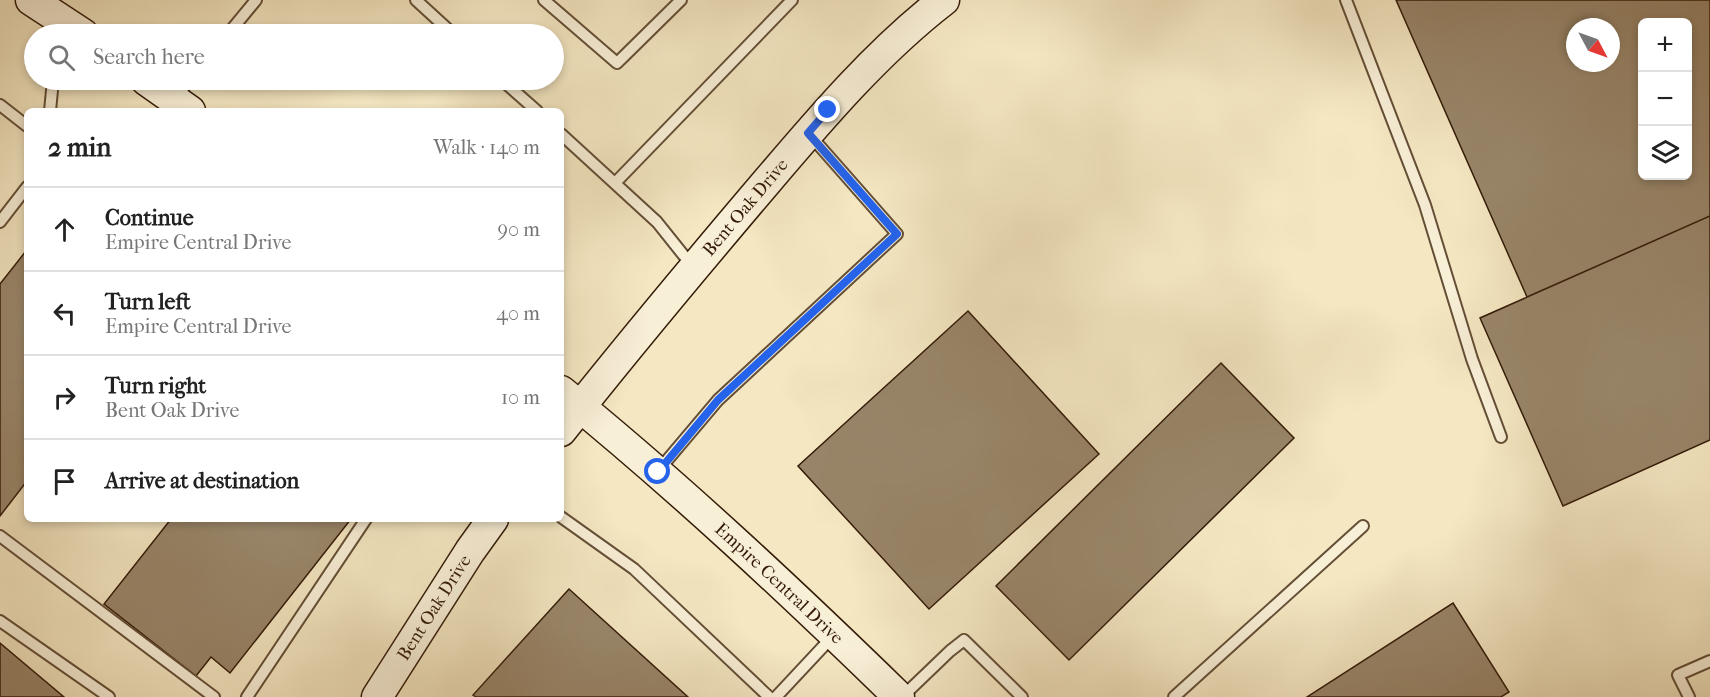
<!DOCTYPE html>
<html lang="en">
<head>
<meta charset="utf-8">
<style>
	body { margin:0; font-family:"IM FELL French Canon",serif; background:#f6f6f6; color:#222 }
	.controls { position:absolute; right:18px; top:18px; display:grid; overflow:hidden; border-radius:9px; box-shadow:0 3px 9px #0003 }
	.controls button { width:54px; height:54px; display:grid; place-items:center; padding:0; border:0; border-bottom:2px solid #e0e0e0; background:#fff; color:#222; font:30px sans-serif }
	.compass { position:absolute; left:1566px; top:18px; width:54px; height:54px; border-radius:50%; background:#fff; box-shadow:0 3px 9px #0003; rotate:131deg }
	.stop { position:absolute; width:18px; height:18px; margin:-14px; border:4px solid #2563eb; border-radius:50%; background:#fff }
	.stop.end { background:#2563eb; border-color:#fff; box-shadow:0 2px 6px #0008 }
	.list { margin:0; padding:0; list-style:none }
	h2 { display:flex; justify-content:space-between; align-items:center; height:78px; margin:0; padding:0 24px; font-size:26px }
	h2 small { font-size:20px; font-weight:400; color:#767676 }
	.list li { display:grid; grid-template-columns:39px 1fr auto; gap:18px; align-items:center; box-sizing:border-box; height:84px; padding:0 24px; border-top:2px solid #e0e0e0 }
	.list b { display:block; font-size:22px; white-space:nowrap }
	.list p { margin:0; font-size:20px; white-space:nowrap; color:#767676 }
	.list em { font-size:20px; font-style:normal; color:#767676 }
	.icon { flex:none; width:33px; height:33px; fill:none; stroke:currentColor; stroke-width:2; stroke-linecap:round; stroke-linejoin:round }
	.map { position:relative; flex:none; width:1710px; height:697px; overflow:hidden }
	.search { position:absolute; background:#fff; box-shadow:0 3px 9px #0003; left:24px; top:24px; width:540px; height:66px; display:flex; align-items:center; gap:15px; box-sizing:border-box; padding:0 21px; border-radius:33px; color:#767676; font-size:22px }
	.panel { position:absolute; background:#fff; box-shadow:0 3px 9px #0003; left:24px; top:108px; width:540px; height:414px; border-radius:9px }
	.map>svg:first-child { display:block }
</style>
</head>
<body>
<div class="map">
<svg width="1710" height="697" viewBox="0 0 1710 697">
	<rect width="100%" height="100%" fill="#f4e7c2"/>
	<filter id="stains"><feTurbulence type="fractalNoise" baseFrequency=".00333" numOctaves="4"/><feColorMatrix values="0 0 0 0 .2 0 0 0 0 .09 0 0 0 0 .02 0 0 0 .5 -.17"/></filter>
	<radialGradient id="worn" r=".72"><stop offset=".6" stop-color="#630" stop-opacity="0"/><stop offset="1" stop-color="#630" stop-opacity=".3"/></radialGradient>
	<path fill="#988569" stroke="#341b08" stroke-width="1.5" fill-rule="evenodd" d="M1396 0H1710V216L1527 297ZM1642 22H1688V176H1642ZM1575 27H1611V63H1575Z
		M1710 216V440L1563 506 1480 318Z
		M26 251 27 481 0 516V284Z
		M968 311 1099 454 929 609 798 466Z
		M1221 363 1294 438 1069 660 996 586Z
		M171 519H351L230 673 211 657 196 676 104 604Z
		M569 589 688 697H476L473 695Z
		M1453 603 1509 692 1501 697H1307Z
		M0 643 64 697H0Z"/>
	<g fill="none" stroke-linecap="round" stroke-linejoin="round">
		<g stroke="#644e36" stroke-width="14">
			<path id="lane" d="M416 0 453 34
				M544 0 617 63 681 0
				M1346 0 1425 205 1472 359 1501 437
				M228 34 256 0
				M502 80 537 111
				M174 99 190 80
				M0 105 27 126
				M50 111 53 80
				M561 134 657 222 693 267
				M615 183 792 0
				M0 222 27 187
				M658 471 718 400 897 234 809 134
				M561 517 634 569 769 697
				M0 536 214 697
				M0 621 109 697
				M247 697 366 519
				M776 697 833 636
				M902 697 950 651 964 640 1022 697
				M1174 697 1363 526
				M1689 697 1678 675 1710 661"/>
		</g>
		<g stroke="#341b08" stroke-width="33">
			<g id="secondary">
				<path d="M31 0 83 34"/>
				<path d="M146 80 190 111"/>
				<path id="s1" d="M561 391C679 487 790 591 899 697"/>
				<path id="s2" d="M561 431C625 350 691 271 758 192 815 125 874 54 944 0"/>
				<path id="s3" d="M377 697 470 551 493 519"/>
			</g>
		</g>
		<use href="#lane" stroke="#f8efd7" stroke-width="10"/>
		<use href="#secondary" stroke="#f8efd7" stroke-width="30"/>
	</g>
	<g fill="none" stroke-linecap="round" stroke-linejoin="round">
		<path stroke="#2563eb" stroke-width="8" d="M658 472 718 400 897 234 808 133 828 110"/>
	</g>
	<g text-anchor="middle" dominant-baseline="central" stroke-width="4.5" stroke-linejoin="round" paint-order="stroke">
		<g font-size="18" fill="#341b08" stroke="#f8efd7">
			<text stroke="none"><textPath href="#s2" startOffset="290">Bent Oak Drive</textPath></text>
			<text stroke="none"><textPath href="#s1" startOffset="291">Empire Central Drive</textPath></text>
			<text stroke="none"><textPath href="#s3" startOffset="106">Bent Oak Drive</textPath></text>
		</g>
	</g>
	<rect width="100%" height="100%" filter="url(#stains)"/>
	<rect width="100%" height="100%" fill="url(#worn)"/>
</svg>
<div class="controls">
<button>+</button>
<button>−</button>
<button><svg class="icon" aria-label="layers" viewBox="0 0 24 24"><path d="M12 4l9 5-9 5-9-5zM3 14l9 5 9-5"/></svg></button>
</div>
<svg class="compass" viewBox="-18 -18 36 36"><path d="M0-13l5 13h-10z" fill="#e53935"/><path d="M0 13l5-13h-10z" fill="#767676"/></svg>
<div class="stop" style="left:658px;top:472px"></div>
<div class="stop end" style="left:828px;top:110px"></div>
<div class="search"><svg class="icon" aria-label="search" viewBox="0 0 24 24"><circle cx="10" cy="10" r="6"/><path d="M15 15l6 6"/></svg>Search here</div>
<section class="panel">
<h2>2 min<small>Walk · 140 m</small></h2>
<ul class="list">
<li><svg class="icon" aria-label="ahead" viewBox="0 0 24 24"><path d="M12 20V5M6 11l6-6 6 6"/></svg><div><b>Continue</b><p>Empire Central Drive</p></div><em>90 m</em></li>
<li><svg class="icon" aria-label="left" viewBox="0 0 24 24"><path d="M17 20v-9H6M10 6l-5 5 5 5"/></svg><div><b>Turn left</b><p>Empire Central Drive</p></div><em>40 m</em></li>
<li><svg class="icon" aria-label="right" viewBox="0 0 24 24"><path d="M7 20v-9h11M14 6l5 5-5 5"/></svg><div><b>Turn right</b><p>Bent Oak Drive</p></div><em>10 m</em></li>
<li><svg class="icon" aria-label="arrive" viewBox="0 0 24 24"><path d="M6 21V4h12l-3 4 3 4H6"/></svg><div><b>Arrive at destination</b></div></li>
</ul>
</section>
</div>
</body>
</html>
